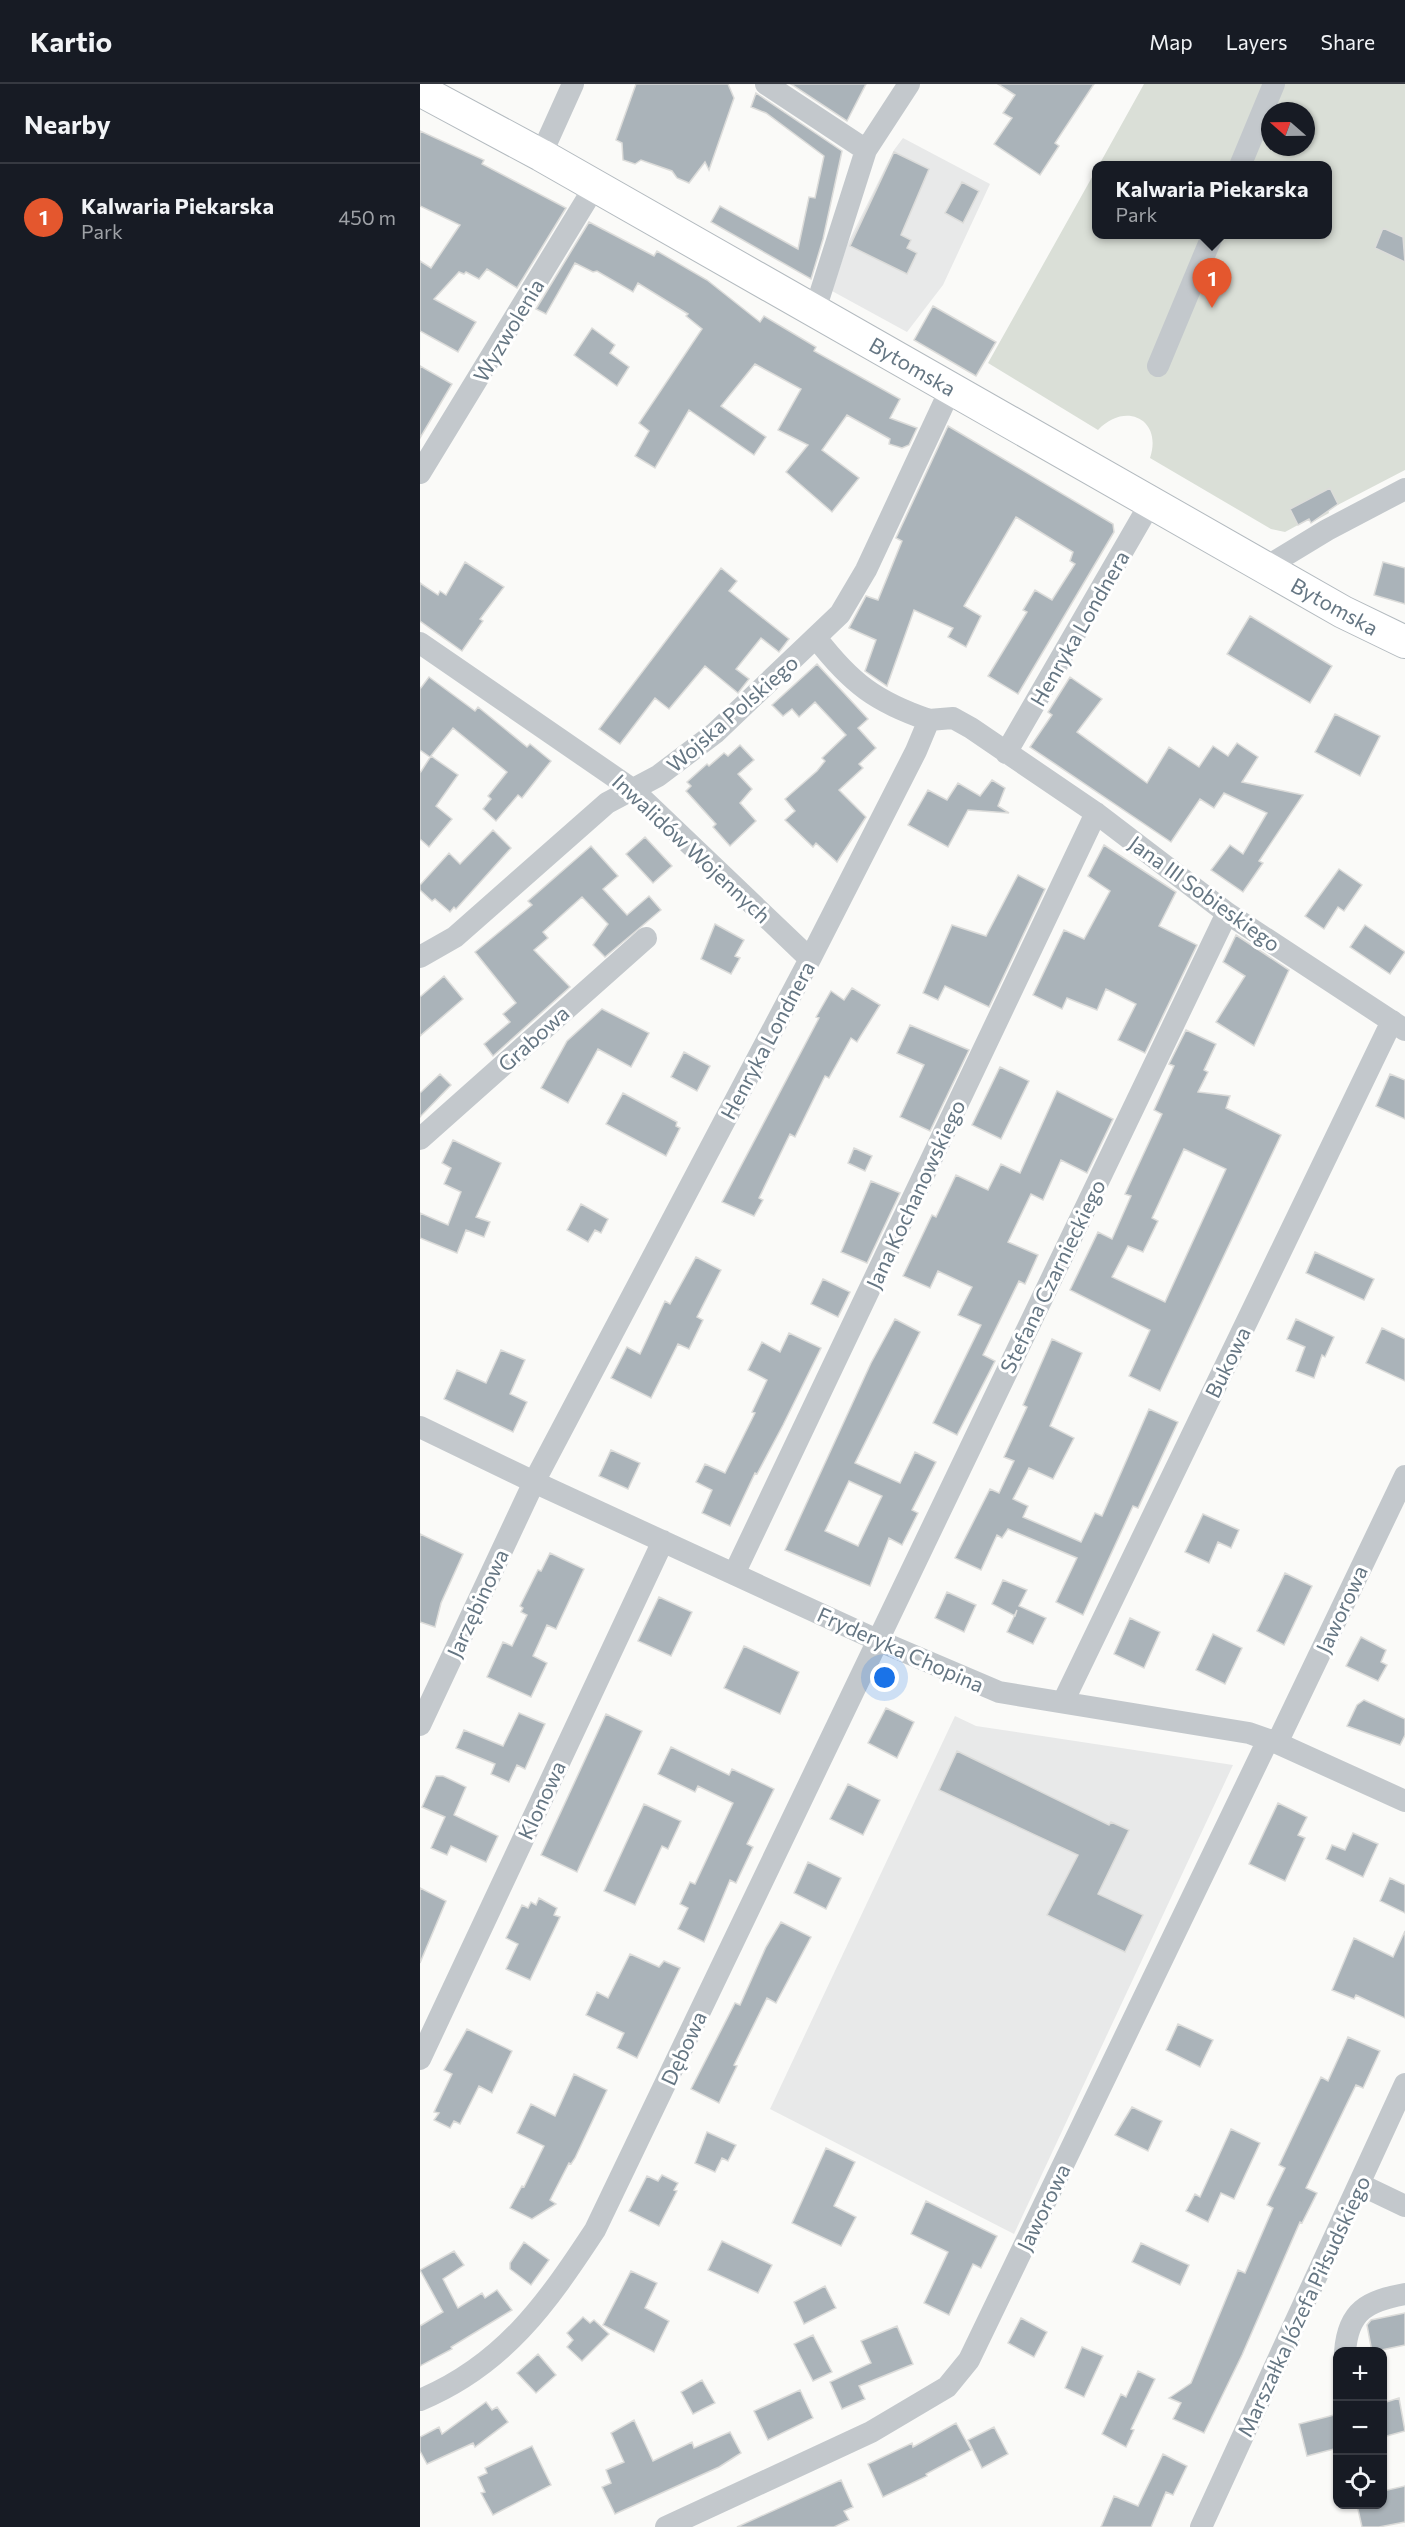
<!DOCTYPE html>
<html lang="en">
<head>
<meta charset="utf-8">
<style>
	body { margin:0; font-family:Commissioner,sans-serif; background:#242831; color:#f1f3f6 }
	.controls { position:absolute; right:18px; bottom:18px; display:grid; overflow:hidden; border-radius:12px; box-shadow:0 2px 4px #0004 }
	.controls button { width:54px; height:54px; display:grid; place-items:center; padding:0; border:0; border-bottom:2px solid #363941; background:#171b24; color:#f1f3f6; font:30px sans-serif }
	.compass { position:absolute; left:841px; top:18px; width:54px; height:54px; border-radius:50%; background:#171b24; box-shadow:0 2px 4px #0004; rotate:290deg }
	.you { position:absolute; left:465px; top:1594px; width:21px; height:21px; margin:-15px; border:4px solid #fff; border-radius:50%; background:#1a73e8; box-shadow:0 0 0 9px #1a73e833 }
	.badge { display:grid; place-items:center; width:39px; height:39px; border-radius:50%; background:#e4572e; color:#fff; font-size:20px; font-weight:700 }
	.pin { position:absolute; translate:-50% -50px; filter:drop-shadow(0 2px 3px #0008) }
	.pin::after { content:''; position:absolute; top:32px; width:21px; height:18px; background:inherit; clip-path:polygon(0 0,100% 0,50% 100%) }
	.popup { position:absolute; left:672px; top:77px; width:240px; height:78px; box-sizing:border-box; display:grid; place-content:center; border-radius:12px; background:#171b24; filter:drop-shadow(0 2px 4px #0005); font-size:20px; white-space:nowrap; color:#9ea1a6 }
	.popup b { font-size:22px; color:#f1f3f6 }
	.popup::after { content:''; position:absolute; left:50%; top:100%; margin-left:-12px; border:12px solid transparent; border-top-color:#171b24 }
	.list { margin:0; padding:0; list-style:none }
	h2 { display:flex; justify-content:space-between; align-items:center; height:78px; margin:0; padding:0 24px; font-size:26px }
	h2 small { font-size:20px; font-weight:400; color:#9ea1a6 }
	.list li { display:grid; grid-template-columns:39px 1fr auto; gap:18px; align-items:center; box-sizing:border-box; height:108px; padding:0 24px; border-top:2px solid #363941 }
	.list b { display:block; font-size:22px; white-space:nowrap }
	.list p { margin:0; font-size:20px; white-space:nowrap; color:#9ea1a6 }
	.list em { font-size:20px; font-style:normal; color:#9ea1a6 }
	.icon { flex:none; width:33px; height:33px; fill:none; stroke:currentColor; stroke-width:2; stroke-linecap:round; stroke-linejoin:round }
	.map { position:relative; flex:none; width:985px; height:2443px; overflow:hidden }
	header { display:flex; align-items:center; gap:36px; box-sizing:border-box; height:84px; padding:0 30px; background:#171b24; border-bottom:2px solid #363941 }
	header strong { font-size:28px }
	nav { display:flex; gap:33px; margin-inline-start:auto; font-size:21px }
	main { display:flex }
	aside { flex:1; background:#171b24 }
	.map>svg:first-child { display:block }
</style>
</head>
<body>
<header>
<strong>Kartio</strong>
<nav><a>Map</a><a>Layers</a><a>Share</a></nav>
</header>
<main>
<aside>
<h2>Nearby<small></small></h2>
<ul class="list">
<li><span class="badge">1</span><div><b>Kalwaria Piekarska</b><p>Park</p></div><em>450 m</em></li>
</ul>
</aside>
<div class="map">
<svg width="985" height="2443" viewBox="0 0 985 2443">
	<rect width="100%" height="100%" fill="#fafaf8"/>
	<path fill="#e8e9e9" d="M483 54 570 100 523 201 487 248 412 207 427 161 474 66Z
		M535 1632 556 1642 813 1681 594 2150 350 2025Z"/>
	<path fill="#dadfd7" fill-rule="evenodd" d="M724 0H985V386L908 426 909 429 891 439 889 435 865 448 851 445 730 374C743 335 705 317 678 346L568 279 676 86V150H908V82L679 81ZM850 27H886V63H850Z"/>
	<path fill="#aab3b9" stroke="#dcdcda" stroke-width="1.5" fill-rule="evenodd" d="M216 0H308L314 14 289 86 285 78 269 99 257 94 252 87 221 76 215 80 203 76 202 59 196 56Z
		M371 0H446L427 37Z
		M578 0H674L635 59 639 62 620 91 574 60 592 34 583 29 595 11Z
		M336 9 422 67 403 155 391 195 291 138 300 122 378 165 389 113 395 114 404 72 346 29 331 23Z
		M0 47 64 76 62 80 146 124 97 204 67 185 59 195 46 188 44 190 39 188 14 215 56 238 38 268 0 247V177L11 184 40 141 0 122Z
		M474 68 509 85 481 151 491 156 487 164 497 169 487 190 430 162Z
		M542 98 559 107 543 139 525 129Z
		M169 138 234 172 237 167 287 196 340 238 344 232 396 263 394 267 480 315 470 334 497 344 489 361 482 364 469 360 470 355 427 331 402 366 439 394 412 428 366 388 388 361 358 346 381 305 335 280 301 322 346 353 334 371 269 326 235 384 215 372 229 347 219 339 282 245 266 232 268 230 218 199 213 208 177 187 173 188 155 179 126 230 116 225Z
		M963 144 983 153 985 178 955 164Z
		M513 222 576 258 556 292 494 256Z
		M172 244 195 261 190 269 209 283 197 302 154 271Z
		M0 282 32 300 0 354Z
		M528 342 693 440 694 448 598 610 568 592 607 528 603 526 615 506 632 516 655 480 650 477 653 468 596 433 544 522 561 532 546 563 528 553 533 544 494 526 467 602 445 587 456 556 429 544 446 512 458 516 482 457 476 454Z
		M910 404 918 420 891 439 889 435 878 441 870 425Z
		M45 478 84 503 60 535 63 537 42 567 0 537V499L18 511 20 507 26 511Z
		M963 478 985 484V520L954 511Z
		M301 484 317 497 309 507 369 555 359 568 341 554 316 585 329 595 318 609 285 582 249 625 235 614 200 660 179 645Z
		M830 532 912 582 890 619 807 570Z
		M397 580 448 635 438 644 456 664 439 680 443 684 419 706 446 733 417 778 396 759 393 763 365 736 375 727 365 715 397 687 405 677 402 674 426 651 395 618 379 633 372 625 363 632 352 621Z
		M9 593 55 627 58 623 107 663 110 660 131 677 102 714 98 711 76 737 63 725 71 715 68 712 87 688 33 644 10 673 0 666V605Z
		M650 593 682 615 657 648 727 699 749 663 779 683 793 662 808 672 817 659 838 673 822 698 883 711 839 777 843 779 823 808 791 786 810 761 823 770 847 729 804 709 794 724 780 715 751 758 610 663 632 631 628 628Z
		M915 630 960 652 940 692 895 668Z
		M320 661 334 676 318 690 332 705 320 719 336 737 310 762 293 743 296 740 266 707 271 702 267 698 287 680 289 682 304 669 308 672Z
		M11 672 38 691 16 722 32 735 9 763 0 755V689Z
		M572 696 585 704 578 722 589 729 548 726 528 763 488 741 508 706 527 716 538 699 560 712Z
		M73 746 91 764 36 825 34 823 30 828 15 815 12 817 0 806V801L29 769 40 780Z
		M225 753 252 782 233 799 206 770Z
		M684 761 756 808 739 842 777 861 725 969 698 956 716 920 686 905 677 926 647 914 642 925 613 911 644 846 664 855 690 807 668 792Z
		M171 762 198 792 183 805 207 831 229 812 241 826 185 873 173 861 188 840 162 813 123 848 128 854 114 866 150 903 73 972 64 960 90 938 83 930 96 919 55 868 112 821 108 817Z
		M919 785 942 801 924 827 918 823 904 845 885 832Z
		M598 791 625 805 569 923 525 902 518 916 503 909 532 841 566 852Z
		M295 840 324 856 315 872 320 874 311 890 281 875Z
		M945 841 985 868 970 890 930 863Z
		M816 851 869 886 834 962 796 938 825 892 803 878Z
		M24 892 43 915 0 952V913Z
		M432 904 460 921 437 958 431 954 409 994 405 992 375 1053 370 1050 339 1114 343 1116 334 1132 302 1118 399 934 396 933 411 907 424 916Z
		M182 925 229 949 211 983 178 965 148 1019 121 1004 147 957Z
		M490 941 549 966 510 1047 480 1033 504 981 477 969Z
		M766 946 796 960 784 986 788 988 778 1008 810 1012 806 1024 861 1051 740 1307 709 1292 730 1246 650 1206 678 1148 692 1155 711 1112 705 1110 742 1030 734 1026 754 982 749 980ZM764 1065 806 1085 745 1218 692 1193 708 1162 723 1168 738 1137 732 1134Z
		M264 968 290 982 277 1007 251 993Z
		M580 983 609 997 581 1055 552 1041Z
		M20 990 31 1001 0 1033V1009Z
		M970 990 985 996V1035L956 1022Z
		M637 1007 693 1035 667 1089 641 1076 623 1116 611 1110 588 1158 618 1171 605 1200 599 1197 563 1271 575 1277 537 1351 513 1339 561 1241 538 1231 552 1203 518 1187 510 1204 483 1192 512 1131 516 1133 536 1091 568 1106 581 1080 600 1089Z
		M203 1009 257 1038 256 1042 260 1044 246 1072 186 1040Z
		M33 1056 81 1079 56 1133 70 1138 64 1153 46 1146 37 1169 0 1154V1129L28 1141 41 1108 24 1100 31 1084 22 1079Z
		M434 1064 452 1072 445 1087 428 1079Z
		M451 1097 480 1109 447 1179 421 1168Z
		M161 1120 188 1135 181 1149 175 1146 168 1158 147 1146Z
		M895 1168 954 1195 944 1216 886 1189Z
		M276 1173 301 1186 277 1233 283 1236 269 1265 258 1260 231 1314 191 1294 207 1263 220 1270 245 1217 250 1220Z
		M403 1195 430 1208 418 1233 391 1220Z
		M475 1235 500 1248 435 1379 480 1399 495 1368 516 1378 492 1426 498 1429 482 1461 469 1454 450 1502 365 1466 451 1279ZM429 1397 462 1412 438 1462 405 1447Z
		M876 1235 914 1253 905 1273 902 1271 894 1294 876 1287 885 1263 867 1255Z
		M962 1244 985 1255V1297L946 1279Z
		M369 1249 401 1264 363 1341 337 1390 335 1389 310 1442 282 1429 292 1406 276 1398 285 1380 305 1389 335 1329 332 1328 347 1296 328 1286 342 1258 360 1268Z
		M632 1255 662 1269 630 1342 654 1354 633 1395 609 1384 593 1415 608 1422 603 1433 661 1458 675 1429 682 1432 729 1325 758 1338 718 1424 713 1422 663 1531 636 1518 657 1474 588 1445 582 1454 577 1451 561 1486 535 1474 570 1405 579 1409 594 1377 584 1373 607 1323 603 1321Z
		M81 1266 105 1276 90 1310 107 1318 93 1348 24 1315 37 1286 66 1299Z
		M191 1366 220 1379 208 1405 179 1392Z
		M783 1430 819 1446 811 1464 798 1458 789 1479 765 1468Z
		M0 1450 43 1470 21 1519 15 1543 0 1538Z
		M130 1469 164 1485 136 1545 127 1541 113 1572 127 1579 111 1613 67 1593 83 1558 92 1562 107 1531 101 1528 103 1524 100 1522 118 1486 121 1487Z
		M865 1489 892 1502 864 1561 837 1547Z
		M583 1496 607 1506 599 1522 626 1534 613 1560 587 1548 597 1526 595 1532 572 1520Z
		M527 1508 556 1521 544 1548 515 1534Z
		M239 1513 272 1528 251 1572 218 1557Z
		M710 1534 740 1548 724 1584 694 1570Z
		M793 1550 822 1564 805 1600 776 1586Z
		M941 1553 966 1566 961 1578 967 1581 958 1597 926 1582Z
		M324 1562 379 1588 360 1630 304 1604Z
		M944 1616 985 1635V1651L980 1661 927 1642 937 1621Z
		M466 1624 494 1638 477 1674 448 1659Z
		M99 1629 125 1640 105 1685 97 1681 89 1698 71 1690 75 1680 36 1664 44 1646 83 1662Z
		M186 1630 222 1647 157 1788 121 1771Z
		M251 1663 309 1691 312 1685 354 1705 327 1760 333 1763 316 1799 310 1796 284 1858 258 1845 268 1824 260 1820 270 1798 275 1800 313 1719 278 1702 275 1708 238 1690Z
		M537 1667 689 1741 691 1738 709 1746 678 1810 723 1831 705 1868 627 1831 658 1771 519 1706Z
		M16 1692H23L46 1703 34 1731 78 1752 66 1778 31 1762 27 1771 11 1764 25 1733 2 1723Z
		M428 1700 460 1716 443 1751 410 1735Z
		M858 1719 887 1733 878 1751 885 1754 865 1797 829 1780Z
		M224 1720 261 1737 248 1765 242 1762 215 1821 184 1807Z
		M933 1749 958 1760 943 1793 906 1775 912 1761 925 1766Z
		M388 1778 421 1794 406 1825 374 1809Z
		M970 1794 985 1801V1829L960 1817Z
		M0 1804 26 1817 0 1879Z
		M119 1814 137 1824 134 1831 140 1833 110 1896 86 1885 98 1860 86 1854 102 1821 108 1824 111 1818 116 1821Z
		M361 1838 391 1853 356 1919 347 1914 314 1981 317 1982 299 2019 271 2005 315 1919 320 1921 346 1863Z
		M985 1847V1934L936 1911 934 1915 912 1906 934 1854 973 1873Z
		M210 1870 239 1883 244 1877 260 1884 217 1974 197 1964 204 1949 166 1931 177 1908 188 1914Z
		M758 1940 793 1956 780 1983 746 1966Z
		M47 1945 92 1967 72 2009 59 2002 40 2040 34 2037 30 2044 14 2036 19 2029 14 2028 32 1990 24 1986Z
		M928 1953 960 1967 943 2004 936 2001 886 2104 897 2109 882 2139 880 2138 822 2271 784 2349 753 2335 761 2319 749 2314 771 2299 818 2186 825 2189 853 2124 847 2121 865 2084 859 2081 901 1993 908 1997Z
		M154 1990 187 2006 155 2074 151 2080 149 2079 130 2116 136 2120 112 2135 90 2124 102 2102 104 2103 124 2062 97 2049 111 2020 135 2032Z
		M712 2023 742 2037 728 2067 695 2051Z
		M811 2045 840 2059 814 2115 801 2109 788 2138 766 2127 775 2110 780 2113Z
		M287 2048 316 2061 308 2077 302 2074 295 2088 275 2079Z
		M406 2064 435 2078 414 2122 436 2133 421 2162 372 2139Z
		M242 2091 258 2099 254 2106 257 2107 239 2142 209 2127 227 2092 238 2097Z
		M506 2117 577 2152 561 2184 553 2180 529 2231 504 2219 528 2168 491 2150Z
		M302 2157 352 2181 338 2209 288 2186Z
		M104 2158 129 2176 111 2201 90 2185V2179Z
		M721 2159 769 2181 760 2201 712 2178Z
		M34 2167 44 2181 23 2195 38 2224 62 2209 65 2214 77 2206 92 2226 31 2263 32 2265 0 2282V2242L23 2228 0 2186Z
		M211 2187 237 2199 225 2224 249 2237 234 2268 183 2241Z
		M405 2202 416 2224 384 2240 374 2218Z
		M985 2229V2261L952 2268 947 2241 951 2236Z
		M163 2233 170 2239 174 2236 189 2250 162 2277 147 2263 153 2256 147 2249Z
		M601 2234 627 2248 614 2273 588 2259Z
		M477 2242 493 2280 439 2302 445 2315 422 2325 410 2298 451 2279 441 2257Z
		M393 2251 412 2288 393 2297 374 2260Z
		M662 2263 683 2272 664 2313 645 2304Z
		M118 2270 136 2291 116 2309 97 2289Z
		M718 2287 735 2295 711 2345 714 2346 706 2363 682 2350 701 2310 706 2313Z
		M282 2296 295 2319 273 2330 261 2308Z
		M380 2306 393 2334 348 2356 334 2327Z
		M979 2314 985 2347 963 2353V2319Z
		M66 2318 72 2326 77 2323 88 2338 55 2363 53 2359 7 2380 0 2367V2353L19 2343 22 2350Z
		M918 2330V2364L887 2372 879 2340Z
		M214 2336 233 2377 272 2358 274 2364 310 2348 321 2369 299 2383 195 2430 182 2403 191 2399 186 2386 204 2378 191 2349Z
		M536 2339 551 2366 506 2390 507 2392 463 2413 448 2380 492 2359 493 2363Z
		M574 2343 588 2370 562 2384 548 2356Z
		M112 2362 131 2401 73 2431 61 2409 65 2408 58 2393 67 2389 65 2384Z
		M743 2370 767 2382 753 2411 746 2408 731 2443H681L694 2412 718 2422Z
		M421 2396 433 2423 424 2427 429 2436 414 2443H317Z
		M985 2402V2438L959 2443H942L937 2421H963V2407Z"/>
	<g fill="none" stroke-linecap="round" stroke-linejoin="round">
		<g stroke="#b3babf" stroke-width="34">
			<path id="secondary" d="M0 6 121 71 923 528 985 558"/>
		</g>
		<path stroke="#c3c8cc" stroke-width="22" d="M346 0 446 66
			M121 71 153 0
			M820 82 854 0
			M395 226 446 66 489 0
			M738 282 793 150
			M0 389 175 102
			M846 483 907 446 985 405
			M0 559 212 705 390 875
			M509 636 533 634 551 644 676 729 807 829 985 946
			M586 669 731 418
			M0 873 35 853 187 719 238 692 295 649 420 530 446 486 531 304
			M0 1055 226 854
			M0 1343 114 1398 457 1556 579 1608 829 1649 857 1659 985 1717
			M314 1490 676 729
			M643 1618 972 937
			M0 1641 114 1398 390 875 496 667 509 636C456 618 431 599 397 555
			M857 1659 985 1392
			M0 1975 243 1457
			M939 2100 985 2122
			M925 2268C928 2226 948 2217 985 2210
			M0 2316C84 2281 127 2219 175 2146L807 829
			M246 2443 451 2348 527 2303 549 2276 848 1656
			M781 2443 985 2000"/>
		<use href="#secondary" stroke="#fff" stroke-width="32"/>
	</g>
	<g text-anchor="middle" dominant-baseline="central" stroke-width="6" stroke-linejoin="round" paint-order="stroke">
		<g font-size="21" fill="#657683" stroke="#fff">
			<text transform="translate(88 246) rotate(-59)">Wyzwolenia</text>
			<text transform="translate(493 282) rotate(30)">Bytomska</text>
			<text transform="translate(915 522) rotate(29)">Bytomska</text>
			<text transform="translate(659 544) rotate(-60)">Henryka Londnera</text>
			<text transform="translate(312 629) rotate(-41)">Wojska Polskiego</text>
			<text transform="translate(272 764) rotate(43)">Inwalidów Wojennych</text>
			<text transform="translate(785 809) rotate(36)">Jana III Sobieskiego</text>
			<text transform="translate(113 954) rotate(-42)">Grabowa</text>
			<text transform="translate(347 956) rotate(-62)">Henryka Londnera</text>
			<text transform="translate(495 1110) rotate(-65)">Jana Kochanowskiego</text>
			<text transform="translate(632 1192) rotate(-64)">Stefana Czarnieckiego</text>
			<text transform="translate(807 1278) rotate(-64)">Bukowa</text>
			<text transform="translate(57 1519) rotate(-65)">Jarzębinowa</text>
			<text transform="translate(921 1525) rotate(-65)">Jaworowa</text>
			<text transform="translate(481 1565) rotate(24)">Fryderyka Chopina</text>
			<text transform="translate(121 1716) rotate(-65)">Klonowa</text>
			<text transform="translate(263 1964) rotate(-65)">Dębowa</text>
			<text transform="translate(623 2123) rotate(-64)">Jaworowa</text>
			<text transform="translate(883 2222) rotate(-65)">Marszałka Józefa Piłsudskiego</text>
		</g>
	</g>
</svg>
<div class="controls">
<button>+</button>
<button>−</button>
<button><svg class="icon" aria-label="locate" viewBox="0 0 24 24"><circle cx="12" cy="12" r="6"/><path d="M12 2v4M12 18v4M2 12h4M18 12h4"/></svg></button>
</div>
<svg class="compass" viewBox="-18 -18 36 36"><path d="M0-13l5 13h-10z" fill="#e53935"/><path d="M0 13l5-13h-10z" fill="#9ea1a6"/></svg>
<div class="you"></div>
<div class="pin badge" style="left:792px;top:224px">1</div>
<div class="popup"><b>Kalwaria Piekarska</b>Park</div>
</div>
</main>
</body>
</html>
